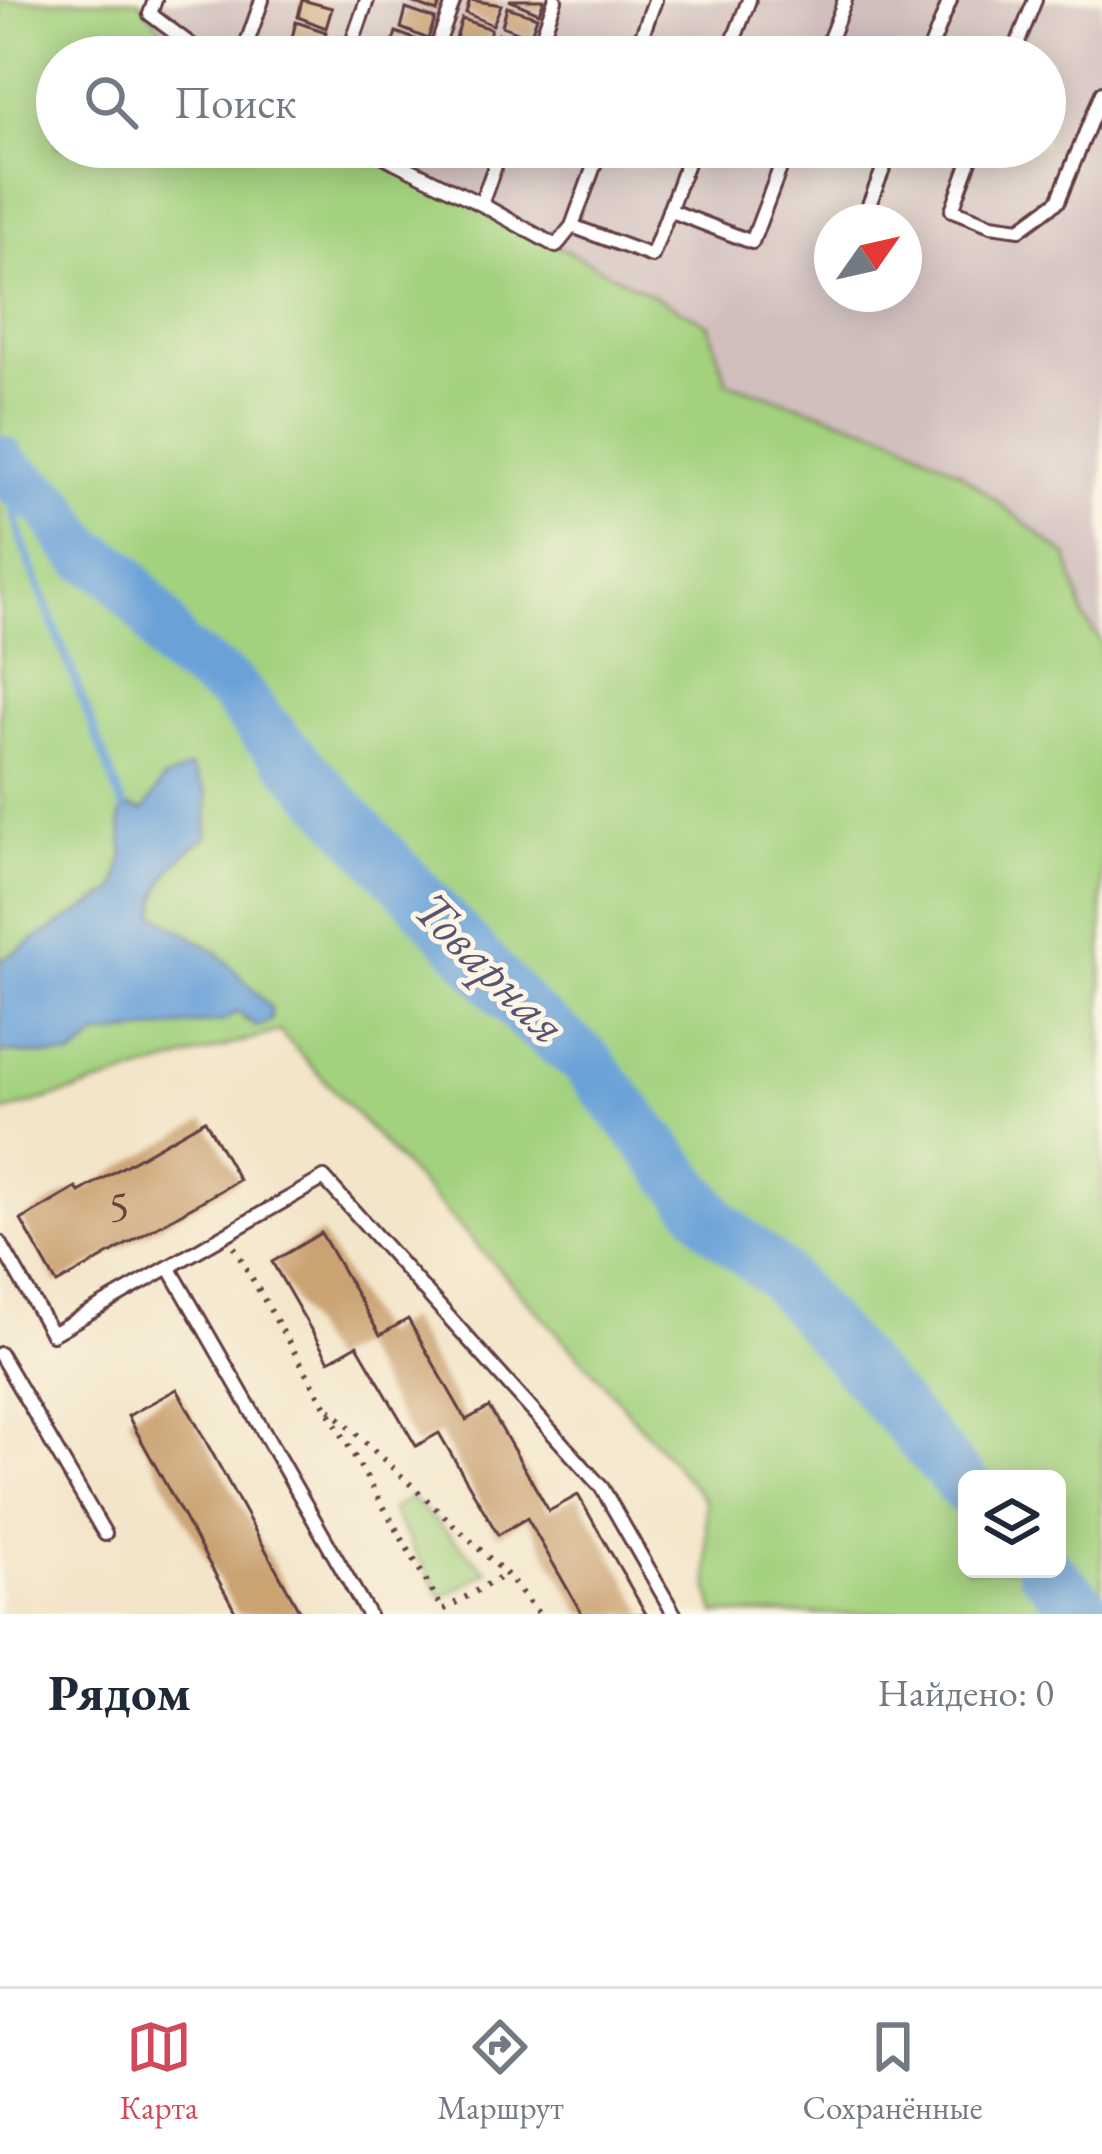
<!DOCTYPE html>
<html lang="ru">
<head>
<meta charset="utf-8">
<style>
	body { margin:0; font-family:"EB Garamond",serif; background:#f2f2f3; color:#1f2937 }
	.controls { position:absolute; right:36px; bottom:36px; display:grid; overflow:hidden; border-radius:18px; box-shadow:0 6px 30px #0003 }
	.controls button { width:108px; height:108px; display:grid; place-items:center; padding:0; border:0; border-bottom:3px solid #e0e1e3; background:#fff; color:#1f2937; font:60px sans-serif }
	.compass { position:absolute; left:814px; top:204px; width:108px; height:108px; border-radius:50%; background:#fff; box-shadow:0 6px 30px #0003; rotate:56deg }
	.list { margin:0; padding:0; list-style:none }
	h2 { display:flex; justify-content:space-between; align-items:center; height:156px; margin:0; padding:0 48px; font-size:51px }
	h2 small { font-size:39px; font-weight:400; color:#747a83 }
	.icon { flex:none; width:66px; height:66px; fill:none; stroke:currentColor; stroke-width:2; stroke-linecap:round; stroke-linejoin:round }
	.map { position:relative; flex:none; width:1102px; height:1614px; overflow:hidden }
	.search { position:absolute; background:#fff; box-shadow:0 6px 30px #0003; left:36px; right:36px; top:36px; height:132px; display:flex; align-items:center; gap:30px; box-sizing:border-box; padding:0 42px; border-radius:66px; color:#747a83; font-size:45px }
	.sheet { height:372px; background:#fff }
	nav { display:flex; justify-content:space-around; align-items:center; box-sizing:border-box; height:168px; border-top:3px solid #e0e1e3; background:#fff; font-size:33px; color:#747a83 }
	nav a { display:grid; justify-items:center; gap:6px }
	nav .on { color:#d1495b }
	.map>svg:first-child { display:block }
</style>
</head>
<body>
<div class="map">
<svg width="1102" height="1614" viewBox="0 0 1102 1614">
	<rect width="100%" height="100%" fill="#fcf5e5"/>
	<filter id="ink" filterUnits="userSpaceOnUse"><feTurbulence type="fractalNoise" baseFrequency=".00833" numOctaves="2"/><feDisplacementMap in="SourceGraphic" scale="24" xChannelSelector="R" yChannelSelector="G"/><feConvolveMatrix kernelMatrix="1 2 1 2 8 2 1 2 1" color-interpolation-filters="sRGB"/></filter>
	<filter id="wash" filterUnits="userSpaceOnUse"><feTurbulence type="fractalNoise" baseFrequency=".004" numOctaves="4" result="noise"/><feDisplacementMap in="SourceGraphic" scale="48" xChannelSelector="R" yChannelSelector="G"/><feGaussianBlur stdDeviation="2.7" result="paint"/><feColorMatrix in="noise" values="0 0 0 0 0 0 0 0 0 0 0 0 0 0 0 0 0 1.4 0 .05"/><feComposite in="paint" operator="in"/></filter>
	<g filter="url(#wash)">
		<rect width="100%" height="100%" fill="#f3e5c9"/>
		<path fill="#d1bfbe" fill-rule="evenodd" d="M138 0H1102V643L1084 618 1067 556 895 436 727 382 556 246 367 147H1045V57H195L177 47ZM832 222H904V294H832Z"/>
		<path fill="#a3d17e" stroke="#767854" stroke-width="3" fill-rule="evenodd" d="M0 0H138L177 47 195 57H57V147H367L708 324 727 382 895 436 958 471 1067 556 1084 618 1102 643V1614H715L709 1589 705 1500 601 1380 279 1031 0 1113V1052L72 1057 98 1036 238 1012 247 1022 218 954 155 914C158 878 177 857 207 838V794L163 780 144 812 120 821 124 853 116 890 0 961ZM967 1479H1057V1569H967Z
			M411 1498 488 1572 442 1598 391 1510Z"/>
		<path fill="#6aa2d8" stroke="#5a6082" stroke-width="3" d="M190 768 207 794V838C177 857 158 878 155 914L218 953 271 1008V1020L257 1027 238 1012 222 1021 99 1036 72 1057 0 1052V961L116 890 124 853 120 821 123 806 144 811 163 780Z"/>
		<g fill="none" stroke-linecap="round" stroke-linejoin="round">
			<path stroke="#6aa2d8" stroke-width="9" d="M4 470 22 542 123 806"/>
			<path stroke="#6aa2d8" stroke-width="54" d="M0 462 4 470 52 506 71 537 85 553 118 573 154 616 176 650 231 688 263 728 530 1017 585 1060 717 1225 778 1275 967 1489
				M1044 1569 1088 1614"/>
		</g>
		<g id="blocks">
			<path fill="#cba373" d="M302 0 332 8 326 28 298 17Z
				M406 0H441L437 12Z
				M470 0 501 5 493 25 466 13Z
				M509 0H544L539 13Z
				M507 7 537 17 530 37 502 26Z
				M406 9 435 19 428 39 401 28Z
				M462 19 491 29 484 50 456 38Z
				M296 22 326 32 318 52 291 41Z
				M396 32 425 43 420 57 390 52Z
				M499 34 528 44 523 57 493 53Z
				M453 46 483 56V57H450Z
				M205 1120 239 1180 57 1284 21 1220 76 1188 79 1192Z
				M321 1233 380 1335 408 1319 466 1420 489 1407 549 1511 578 1495 646 1614H582L527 1518 498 1535 439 1433 416 1446 357 1345 329 1361 272 1262Z
				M177 1389 301 1614H237L128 1416Z"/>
		</g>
	</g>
	<g filter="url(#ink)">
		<use href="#blocks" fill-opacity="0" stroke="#633d43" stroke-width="3"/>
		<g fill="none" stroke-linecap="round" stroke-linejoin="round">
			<g stroke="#633d43" stroke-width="18">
				<path id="service" d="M155 0 150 14 207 57
					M242 57 262 0
					M347 57 367 0
					M433 57 454 0
					M535 57 555 0
					M634 57 655 0
					M727 57 749 0
					M823 57 845 0
					M927 57 950 0
					M1012 57 1035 0
					M367 147 395 162 401 147
					M975 147 952 210 991 225 1020 229 1058 201 1102 93
					M395 162 481 204 502 147
					M481 204 556 246 572 226 601 147
					M669 210 752 242 788 147
					M862 222 892 147
					M572 226 652 256 693 147
					M0 1243 52 1334 324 1178 602 1488 674 1614
					M169 1267 368 1614
					M0 1354 105 1534"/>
			</g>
			<path stroke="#633d43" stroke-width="6" stroke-dasharray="3 9" stroke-linecap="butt" d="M234 1247 443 1610 506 1574
				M330 1409 506 1574 539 1614"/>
			<use href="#service" stroke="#fff" stroke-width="12"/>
		</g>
	</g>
	<g text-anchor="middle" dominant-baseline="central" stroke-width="10" stroke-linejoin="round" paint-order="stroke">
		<g font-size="42" fill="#6a403d">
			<text x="119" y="1206">5</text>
		</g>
		<g font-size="51" font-style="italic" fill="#575370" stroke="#fcf5e5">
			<text transform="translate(491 967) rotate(45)">Товарная</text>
		</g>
	</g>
</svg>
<div class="controls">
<button><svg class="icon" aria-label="layers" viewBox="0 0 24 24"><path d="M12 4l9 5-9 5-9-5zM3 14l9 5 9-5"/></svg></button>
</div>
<svg class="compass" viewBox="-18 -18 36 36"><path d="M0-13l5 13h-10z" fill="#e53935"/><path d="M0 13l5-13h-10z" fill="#747a83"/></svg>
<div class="search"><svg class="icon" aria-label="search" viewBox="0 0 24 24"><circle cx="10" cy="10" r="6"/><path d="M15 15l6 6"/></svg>Поиск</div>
</div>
<section class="sheet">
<h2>Рядом<small>Найдено: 0</small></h2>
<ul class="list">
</ul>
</section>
<nav>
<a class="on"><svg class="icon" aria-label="map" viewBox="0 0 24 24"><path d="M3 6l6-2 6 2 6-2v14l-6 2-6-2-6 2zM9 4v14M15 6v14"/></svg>Карта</a>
<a><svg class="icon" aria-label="directions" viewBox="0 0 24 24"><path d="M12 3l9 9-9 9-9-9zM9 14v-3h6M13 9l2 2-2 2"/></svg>Маршрут</a>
<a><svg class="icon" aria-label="saved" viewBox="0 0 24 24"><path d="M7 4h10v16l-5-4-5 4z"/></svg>Сохранённые</a>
</nav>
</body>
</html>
